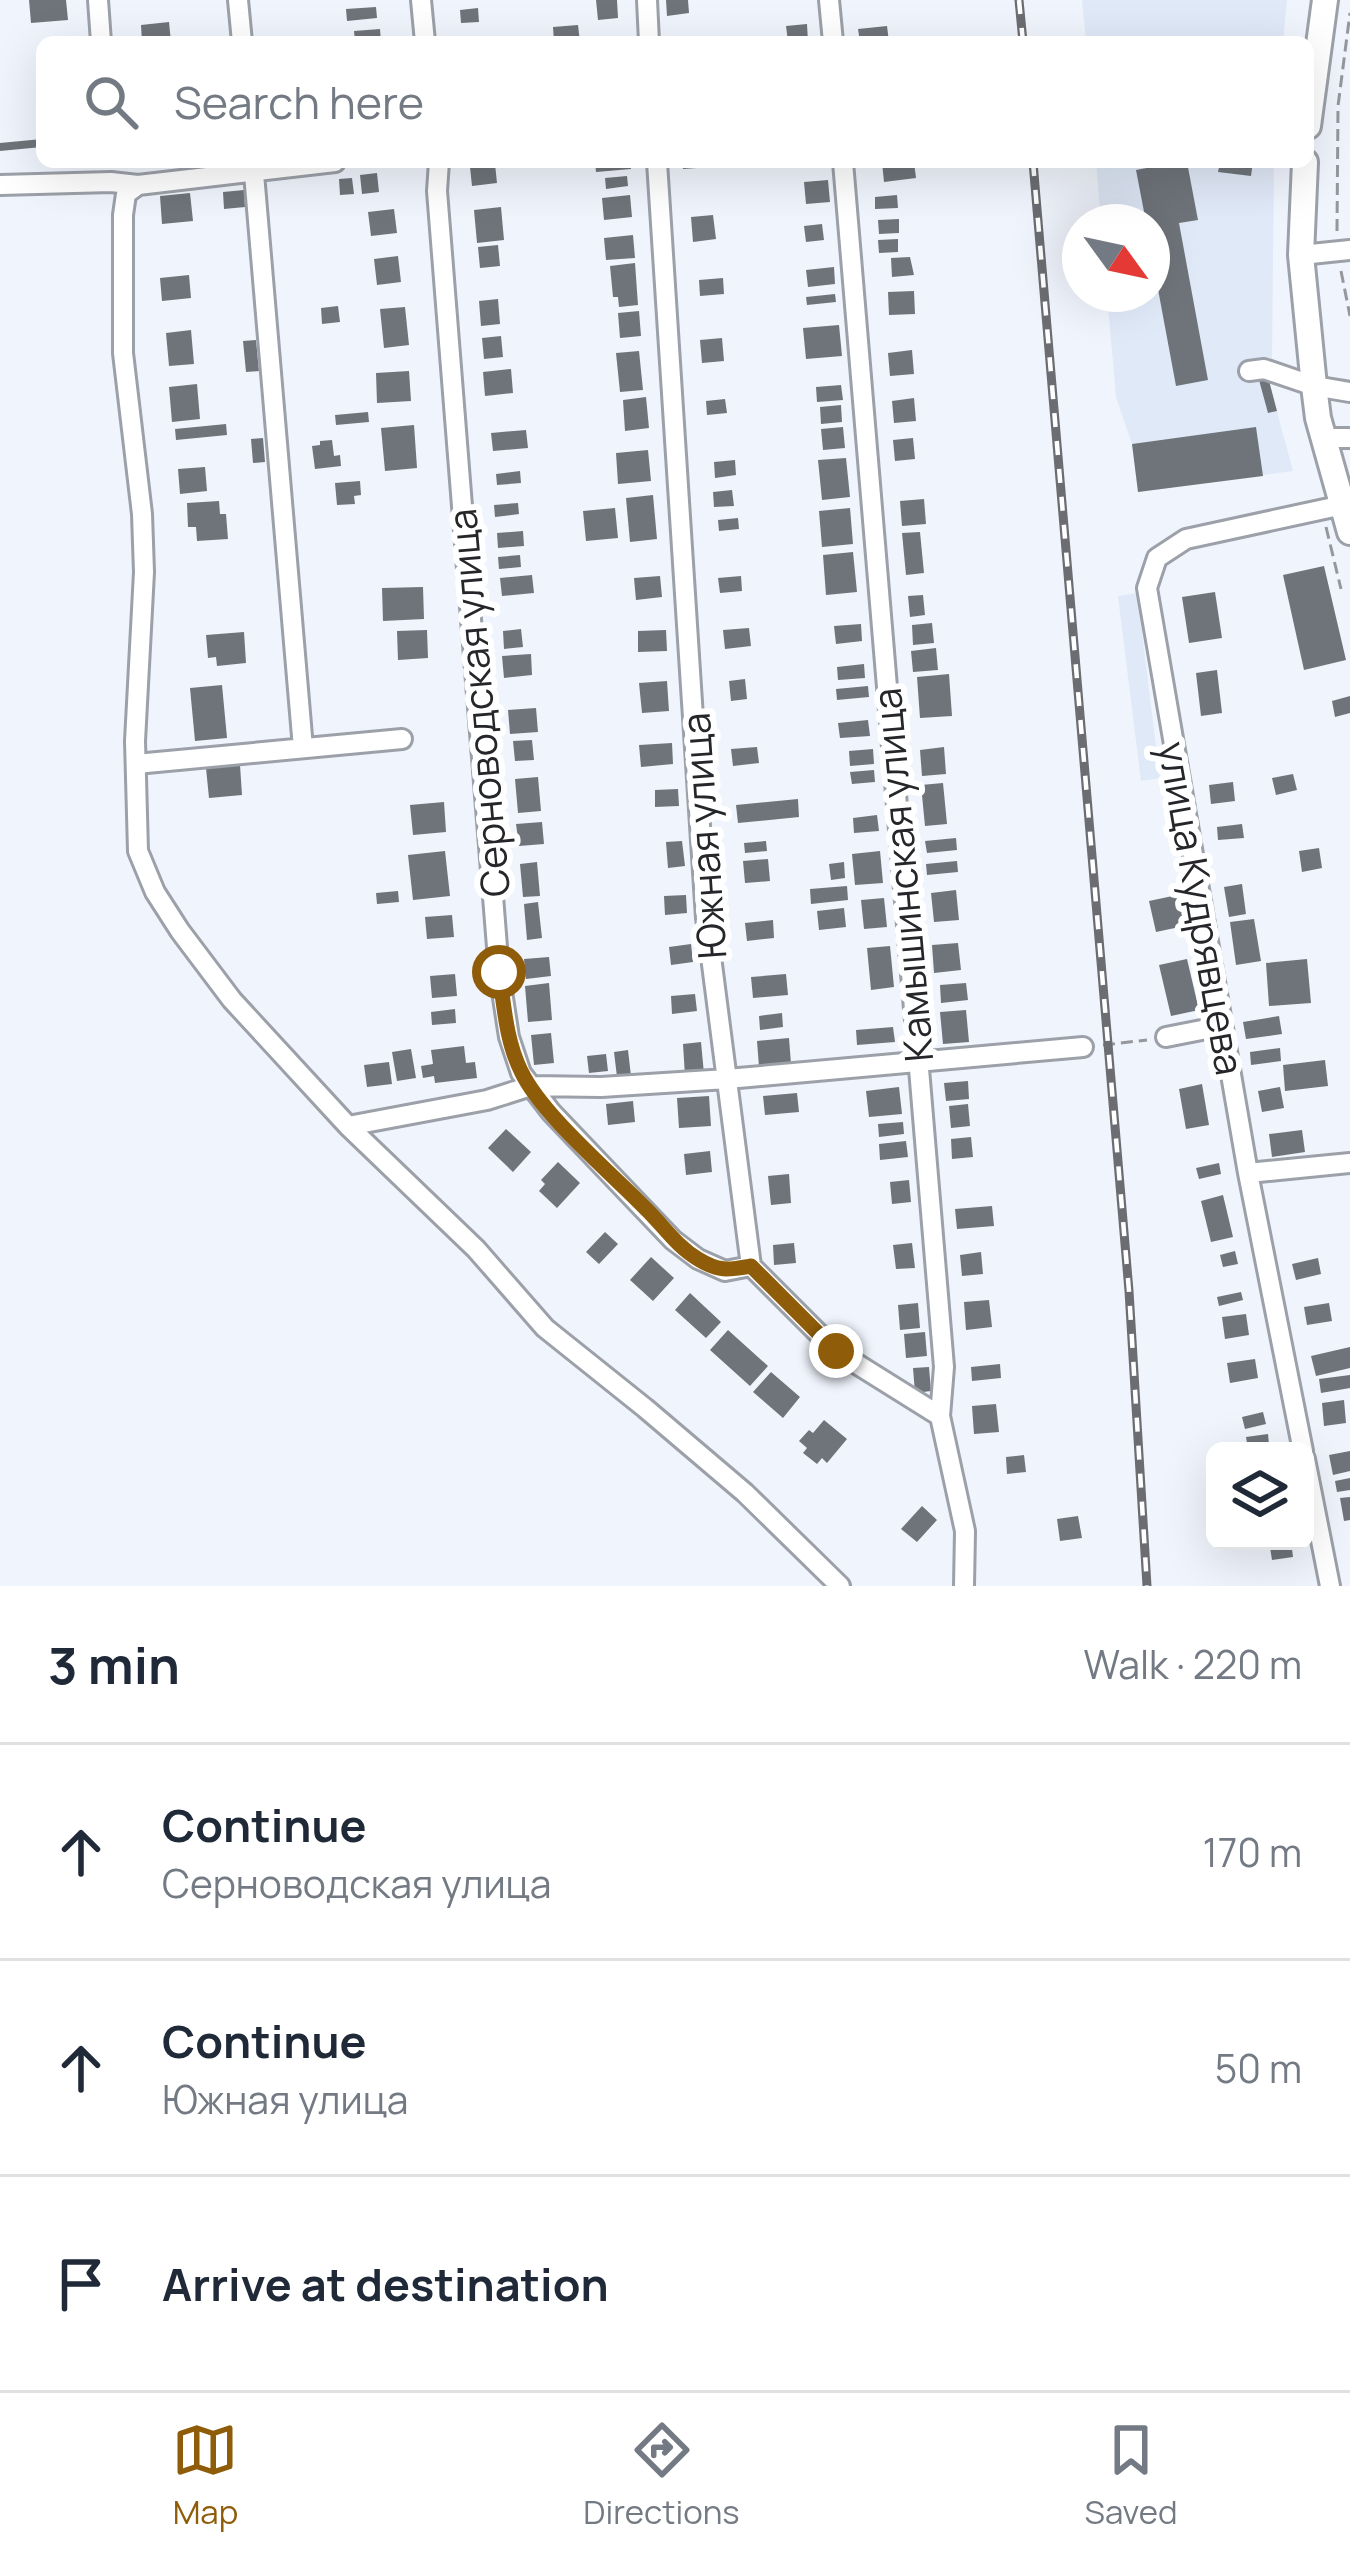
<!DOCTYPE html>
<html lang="en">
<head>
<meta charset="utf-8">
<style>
	body { margin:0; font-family:Manrope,sans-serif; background:#f2f2f3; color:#1f2937 }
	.controls { position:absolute; right:36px; bottom:36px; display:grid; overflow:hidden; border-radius:18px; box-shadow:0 12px 48px #0002 }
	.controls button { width:108px; height:108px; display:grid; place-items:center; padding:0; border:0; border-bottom:3px solid #e0e1e3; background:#fff; color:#1f2937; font:60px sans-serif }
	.compass { position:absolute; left:1062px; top:204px; width:108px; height:108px; border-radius:50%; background:#fff; box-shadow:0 12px 48px #0002; rotate:123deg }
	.stop { position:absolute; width:36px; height:36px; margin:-27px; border:9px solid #8f5d0a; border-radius:50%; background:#fff }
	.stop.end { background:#8f5d0a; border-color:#fff; box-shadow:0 3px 12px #0008 }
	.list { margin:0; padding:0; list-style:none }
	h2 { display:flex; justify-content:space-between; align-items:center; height:156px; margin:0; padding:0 48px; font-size:51px }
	h2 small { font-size:39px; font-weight:400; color:#747a83 }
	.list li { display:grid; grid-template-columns:78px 1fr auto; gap:36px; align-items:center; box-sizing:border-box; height:216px; padding:0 48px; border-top:3px solid #e0e1e3 }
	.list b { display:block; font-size:45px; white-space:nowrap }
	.list p { margin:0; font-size:39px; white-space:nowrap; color:#747a83 }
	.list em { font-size:39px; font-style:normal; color:#747a83 }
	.icon { flex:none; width:66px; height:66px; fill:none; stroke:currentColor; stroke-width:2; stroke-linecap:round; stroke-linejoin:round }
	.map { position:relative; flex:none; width:1350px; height:1586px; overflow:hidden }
	.search { position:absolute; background:#fff; box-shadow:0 12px 48px #0002; left:36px; right:36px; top:36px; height:132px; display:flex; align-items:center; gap:30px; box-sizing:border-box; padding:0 42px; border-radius:18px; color:#747a83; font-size:45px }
	.sheet { height:804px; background:#fff }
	nav { display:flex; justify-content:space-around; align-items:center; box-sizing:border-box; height:168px; border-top:3px solid #e0e1e3; background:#fff; font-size:33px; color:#747a83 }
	nav a { display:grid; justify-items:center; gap:6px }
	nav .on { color:#8f5d0a }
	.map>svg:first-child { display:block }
</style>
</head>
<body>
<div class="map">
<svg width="1350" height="1586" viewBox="0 0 1350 1586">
	<rect width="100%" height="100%" fill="#f0f4fc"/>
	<path fill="#e0e9f8" d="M1082 0H1287L1283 42H1086Z
		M1096 162H1274L1272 358 1263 360 1293 471 1138 492 1132 444 1116 397 1107 294H1152V222H1101Z
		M1137 593 1160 778 1141 781 1118 596Z"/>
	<path fill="#6f747a" d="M29 0H66L68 20 31 23Z
		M596 0H617L618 18 598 20Z
		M666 0H688L689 13 667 16Z
		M376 7 377 18 347 21 346 9Z
		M478 8 479 22 461 23 460 10Z
		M169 22 171 42H142L141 25Z
		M807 24 808 42H788L786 26Z
		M578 25 580 42H554L553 27Z
		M887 26 889 42H860L858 29Z
		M380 29 381 42H355L354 31Z
		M42 139V147L0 151V143Z
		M595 162H631V169L596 172Z
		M682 162H709L710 167 683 169Z
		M882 162H914L916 178 884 182Z
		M1157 162H1187L1198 220 1179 223 1208 380 1176 386 1152 257V222H1146L1136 170 1157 166Z
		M1220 162H1253L1251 176 1218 172Z
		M495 164 497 183 472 186 470 167Z
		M377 173 379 192 362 194 360 175Z
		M627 176 628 186 606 189 605 178Z
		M352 178 354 194 340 195 339 179Z
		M828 180 830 202 806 204 804 182Z
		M244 190 245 207 224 209 223 192Z
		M190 193 193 221 162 224 160 196Z
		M630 195 632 217 604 220 602 198Z
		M897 195 898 208 875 209V197Z
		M501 207 504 240 477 243 474 210Z
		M394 209 397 233 371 236 368 212Z
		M713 215 716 239 693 242 691 217Z
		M899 219V233L879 234 878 220Z
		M822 224 824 240 806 242 804 226Z
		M633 235 635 258 606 260 604 238Z
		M898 239V252L879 253 878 240Z
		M498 245 500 266 480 268 478 247Z
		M398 256 401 282 377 285 374 259Z
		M910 257 914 275 892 277 891 258Z
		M635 263 638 305 619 307 618 297H613L610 266Z
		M834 267 835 284 808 287 806 270Z
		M189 275 191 298 162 301 160 278Z
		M723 278 724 294 700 296 699 280Z
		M914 291 915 314 889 315 888 292Z
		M835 294 836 302 807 305 806 297Z
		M498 299 500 324 481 326 479 301Z
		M338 306 340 322 322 324 321 308Z
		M405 307 409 345 384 348 380 309Z
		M639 311 641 336 620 338 618 313Z
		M839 325 842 356 806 359 803 328Z
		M191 330 194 364 169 366 166 333Z
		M501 336 503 357 484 359 482 338Z
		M722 338 724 361 702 363 700 340Z
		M256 340 259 371 246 372 243 341Z
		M912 350 914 374 890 376 888 353Z
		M639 351 643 390 620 392 616 353Z
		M511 369 513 393 485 396 483 372Z
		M409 371 411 401 377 403 376 373Z
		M1268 377 1277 411 1268 413 1259 380Z
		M197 384 200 419 172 422 169 387Z
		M841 385 843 400 817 402 816 387Z
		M646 397 649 428 625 431 623 400Z
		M914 398 916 421 894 423 892 401Z
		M725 399 727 413 707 415 706 401Z
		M841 405 842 422 821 424 820 407Z
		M368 412 369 422 336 425 335 415Z
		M226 424 227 435 176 440 175 429Z
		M414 425 417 468 385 471 381 428Z
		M843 427 845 448 823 450 821 429Z
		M1256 427 1263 476 1138 492 1132 444Z
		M526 430 528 448 493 451 491 433Z
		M263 438 265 462 253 463 251 439Z
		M913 438 915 459 895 461 893 440Z
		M332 440 334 456 340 455 341 466 315 469 312 446 320 445V441Z
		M648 450 651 481 618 484 616 453Z
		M846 458 850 497 822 500 818 460Z
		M735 460 736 475 715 478 714 462Z
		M205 467 207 491 180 494 178 469Z
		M520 471 521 483 497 485 496 474Z
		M360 481 361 495 354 496 355 504 337 505 335 483Z
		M732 490 734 506 714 507 713 492Z
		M653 495 657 539 630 542 626 498Z
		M924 499 926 524 902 526 900 501Z
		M219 501 220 514H226L228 539 197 541 196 527H188L187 503Z
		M518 503 519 514 495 517 494 505Z
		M615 508 618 538 586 541 583 511Z
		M850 508 853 544 822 547 819 511Z
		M738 518 739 529 719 531 718 520Z
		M523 531 524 546 498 548 497 533Z
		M920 532 924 573 906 575 902 533Z
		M853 552 857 592 826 595 823 555Z
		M520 555 521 567 499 569 498 557Z
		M1324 566 1346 660 1304 670 1283 575Z
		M532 575 534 593 502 596 500 578Z
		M660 576 662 597 636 600 634 578Z
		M741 576 742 591 720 593 718 578Z
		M423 587 424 619 383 621 382 588Z
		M1215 592 1222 638 1189 643 1182 597Z
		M923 595 925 615 910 617 908 596Z
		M932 623 934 643 913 645 912 625Z
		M861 624 862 641 836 644 834 626Z
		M749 628 751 646 725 649 723 630Z
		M521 629 523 647 504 649 503 631Z
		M427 630 428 658 398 660 397 631Z
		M666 630 667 651 638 652V631Z
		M244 632 246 663 217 666 216 657 208 658 206 635Z
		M936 648 938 670 913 672 911 651Z
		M531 654 532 675 504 678 502 656Z
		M864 664 865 678 838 680 837 667Z
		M1217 670 1222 713 1201 716 1196 673Z
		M949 674 952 716 920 718 917 677Z
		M745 679 747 699 731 701 729 681Z
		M667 681 669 711 642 713 639 683Z
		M222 685 227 738 195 741 190 688Z
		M868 686 869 697 837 700 836 689Z
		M1350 696V713L1335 717 1332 701Z
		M536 708 538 732 510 734 508 710Z
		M868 720 870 736 840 738 838 723Z
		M532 740 534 760 515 761 513 741Z
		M672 743 673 764 641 767 639 745Z
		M757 747 759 763 733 766 731 749Z
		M944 747 946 774 922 776 920 750Z
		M873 749 874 764 850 766 849 751Z
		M240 765 242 795 209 798 206 768Z
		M874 770 875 782 852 784 850 772Z
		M1293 774 1297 790 1276 795 1272 778Z
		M538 777 541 811 518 813 515 779Z
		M1233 782 1235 801 1211 804 1209 785Z
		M943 783 947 824 925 826 921 785Z
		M678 789 679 806 655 807V790Z
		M798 799 799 817 738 823 736 805Z
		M444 802 446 832 413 835 410 805Z
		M877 815 879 831 854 833 853 818Z
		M542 822 544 844 519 846 516 824Z
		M1242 824 1244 838 1218 840 1217 827Z
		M956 838 957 850 927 853 925 841Z
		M682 841 685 866 668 868 666 842Z
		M766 841 767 851 745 853 744 843Z
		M1319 848 1322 868 1302 872 1299 851Z
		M445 851 450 896 413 900 408 855Z
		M880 851 883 883 855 885 852 854Z
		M768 859 770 881 745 883 743 861Z
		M957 861 958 872 927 875 926 864Z
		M537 862 540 896 523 897 520 864Z
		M844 862 845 878 831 880 829 864Z
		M1242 884 1246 914 1229 917 1224 887Z
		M847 886 848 900 811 904 810 889Z
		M956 890 959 920 934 922 931 893Z
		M398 891 399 902 377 904 376 893Z
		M1182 894 1189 925 1156 932 1149 901Z
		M686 895 687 913 665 915 664 896Z
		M884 898 887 927 864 929 861 900Z
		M538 902 542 938 527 940 524 904Z
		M844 908 846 927 819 930 817 911Z
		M452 915 454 937 427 939 425 917Z
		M1254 919 1261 961 1236 965 1230 922Z
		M773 920 774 938 747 941 745 923Z
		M958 943 961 970 934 973 932 945Z
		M691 944 693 962 671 965 669 947Z
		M890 946 894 987 871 990 867 948Z
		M549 957 551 976 526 979 524 959Z
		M1187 959 1199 1010 1171 1016 1159 965Z
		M1307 959 1311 1003 1269 1006 1266 963Z
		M455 974 457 996 432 998 430 976Z
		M786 974 788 995 753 998 751 977Z
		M549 983 552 1020 528 1022 525 986Z
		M966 983 968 1000 941 1003 940 985Z
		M695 994 697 1011 672 1014 671 996Z
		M455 1009 456 1023 432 1025 431 1012Z
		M966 1010 969 1042 943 1044 940 1012Z
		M782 1013 783 1027 760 1030 759 1016Z
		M1279 1016 1282 1034 1246 1039 1243 1022Z
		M893 1027 895 1042 857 1045 856 1030Z
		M551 1033 554 1063 534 1065 531 1035Z
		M789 1038 791 1064 759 1067 757 1041Z
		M701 1042 704 1074 685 1076 683 1044Z
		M464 1046 466 1063 475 1062 477 1078 435 1083 434 1076 423 1078 421 1066 433 1064 431 1050Z
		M1280 1048 1281 1061 1251 1065 1250 1052Z
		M411 1049 416 1078 397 1081 392 1052Z
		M628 1050 631 1076 617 1077 614 1052Z
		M606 1054 608 1071 589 1073 587 1056Z
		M1325 1060 1328 1086 1285 1091 1283 1065Z
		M389 1062 392 1084 367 1087 364 1065Z
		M968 1081 969 1099 946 1101 944 1083Z
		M1202 1084 1209 1125 1186 1129 1179 1089Z
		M899 1087 902 1114 869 1117 866 1091Z
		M1280 1087 1284 1108 1262 1112 1258 1091Z
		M797 1093 799 1112 765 1115 763 1096Z
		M709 1096 711 1126 679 1128 677 1098Z
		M633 1101 635 1122 608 1125 606 1104Z
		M968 1104 970 1126 951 1128 949 1106Z
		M903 1122 904 1134 879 1137 878 1124Z
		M506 1129 531 1152 513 1172 488 1148Z
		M1302 1130 1305 1152 1272 1157 1269 1134Z
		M971 1137 973 1157 952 1159 951 1139Z
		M906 1141 908 1157 880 1160 879 1144Z
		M710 1151 712 1172 686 1175 684 1154Z
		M558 1162 580 1183 557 1208 539 1191 545 1184 541 1180Z
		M1219 1163 1221 1174 1199 1179 1196 1168Z
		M789 1174 791 1203 771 1205 768 1176Z
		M909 1180 911 1202 892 1204 890 1182Z
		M1223 1195 1233 1237 1211 1242 1201 1201Z
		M992 1206 994 1226 957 1229 955 1209Z
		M605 1232 618 1244 599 1264 586 1252Z
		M794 1243 796 1263 774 1265 773 1245Z
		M912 1243 915 1268 896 1269 893 1245Z
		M1235 1251 1238 1264 1223 1267 1220 1255Z
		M981 1252 983 1274 962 1276 960 1255Z
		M651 1257 674 1278 653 1301 630 1280Z
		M1318 1258 1321 1274 1296 1280 1292 1264Z
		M1241 1292 1243 1300 1219 1306 1217 1297Z
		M690 1293 721 1322 706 1338 675 1310Z
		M989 1300 992 1327 966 1330 964 1302Z
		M918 1303 920 1328 900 1330 898 1305Z
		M1329 1303 1332 1321 1307 1325 1304 1307Z
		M1246 1314 1249 1335 1225 1339 1222 1317Z
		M728 1330 768 1366 750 1386 710 1350Z
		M925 1332 927 1356 906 1358 904 1334Z
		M1350 1347V1368L1316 1376 1311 1356Z
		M1255 1359 1258 1378 1230 1383 1227 1363Z
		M1000 1364 1001 1378 972 1381 971 1367Z
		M929 1367 931 1391 915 1393 913 1368Z
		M771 1372 800 1397 783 1418 753 1392Z
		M1350 1375V1388L1321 1393 1319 1379Z
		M1344 1400 1346 1423 1324 1426 1322 1403Z
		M996 1404 999 1432 974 1434 972 1406Z
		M1263 1412 1266 1424 1245 1429 1242 1417Z
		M824 1420 847 1439 827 1463 822 1458 817 1464 803 1453 807 1448 799 1441 809 1430 813 1433Z
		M1268 1434 1269 1445 1248 1449 1246 1437Z
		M1350 1451V1471L1333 1475 1329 1455Z
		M1024 1455 1026 1472 1007 1474 1006 1457Z
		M1350 1478V1490L1337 1492 1335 1481Z
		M1350 1497V1520L1344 1521 1340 1498Z
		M922 1506 937 1520 917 1542 901 1529Z
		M1078 1516 1082 1538 1060 1541 1057 1519Z
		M1269 1541H1291L1293 1557 1272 1560Z"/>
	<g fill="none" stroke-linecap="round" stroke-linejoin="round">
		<g stroke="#9ca0a8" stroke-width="24">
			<path id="minor" d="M98 0 101 42
				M238 0 242 42
				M421 0 425 42
				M647 0 649 42
				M829 0 833 42
				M253 162 303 748
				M439 162 437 191 499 972 509 1037 521 1073 551 1112 673 1240 698 1259 725 1271 751 1266
				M657 162 706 918 751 1266 836 1351 940 1416
				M843 162 944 1367 940 1416 965 1531 964 1586
				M0 185 111 182 138 185 335 162
				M138 185 126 194 123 215V353L142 514 144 572 135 741 138 851 155 892 180 931 232 1000 348 1126 476 1249 545 1328 645 1408 745 1493 840 1586
				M1301 255 1350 250
				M1249 371 1264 369 1314 386 1350 392
				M1324 438H1350
				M136 764 402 739
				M1166 1037 1222 1026
				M348 1126 487 1100 531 1086 601 1087 727 1079 1083 1047
				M1248 1173 1350 1163
				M1303 1451 1248 1173 1147 588 1157 558 1186 539 1343 505
				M1305 1459 1330 1586"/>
		</g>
		<g stroke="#9ca0a8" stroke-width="30">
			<path id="major" d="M1308 126 1325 0
				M1305 162 1301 255 1314 386 1318 418 1350 532"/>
		</g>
		<path stroke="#95979d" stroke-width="3" stroke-dasharray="12 6" stroke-linecap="butt" d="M1337 231 1338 106 1350 13
			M1341 271 1350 316
			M1326 527 1341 589
			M1103 1045 1147 1040"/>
		<use href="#minor" stroke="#fff" stroke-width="18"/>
		<use href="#major" stroke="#fff" stroke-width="24"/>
		<g stroke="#6b6d72" stroke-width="9">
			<path id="rail" d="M1019 0 1023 42
				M1033 162 1129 1291 1147 1586"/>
		</g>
		<use href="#rail" stroke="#fff" stroke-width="4.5" stroke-dasharray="14" stroke-linecap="butt"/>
	</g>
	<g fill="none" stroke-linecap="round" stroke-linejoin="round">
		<path stroke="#8f5d0a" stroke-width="15" d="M499 972C504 1005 506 1041 521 1071 541 1114 610 1172 645 1208 663 1225 676 1246 698 1259 719 1272 728 1270 751 1266L836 1351"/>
	</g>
	<g text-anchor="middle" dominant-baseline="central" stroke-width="12" stroke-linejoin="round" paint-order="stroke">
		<g font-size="39" fill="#252629" stroke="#fff">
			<text transform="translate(478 703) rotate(-95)">Серноводская улица</text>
			<text transform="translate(703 836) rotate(-94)">Южная улица</text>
			<text transform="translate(902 875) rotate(-95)">Камышинская улица</text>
			<text transform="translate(1202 908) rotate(80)">улица Кудрявцева</text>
		</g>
	</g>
</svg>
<div class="controls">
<button><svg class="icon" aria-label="layers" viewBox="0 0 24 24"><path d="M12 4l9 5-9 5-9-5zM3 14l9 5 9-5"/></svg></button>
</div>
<svg class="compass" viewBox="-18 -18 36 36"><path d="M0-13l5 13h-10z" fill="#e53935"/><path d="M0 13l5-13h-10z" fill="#747a83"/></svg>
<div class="stop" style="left:499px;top:972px"></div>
<div class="stop end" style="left:836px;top:1351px"></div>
<div class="search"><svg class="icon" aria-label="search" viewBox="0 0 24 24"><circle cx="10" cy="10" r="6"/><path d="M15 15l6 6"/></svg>Search here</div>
</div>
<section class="sheet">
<h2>3 min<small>Walk · 220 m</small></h2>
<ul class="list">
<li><svg class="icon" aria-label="ahead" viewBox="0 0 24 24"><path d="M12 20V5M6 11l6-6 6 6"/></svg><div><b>Continue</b><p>Серноводская улица</p></div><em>170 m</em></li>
<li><svg class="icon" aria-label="ahead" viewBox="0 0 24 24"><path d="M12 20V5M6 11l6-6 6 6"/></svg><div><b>Continue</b><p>Южная улица</p></div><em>50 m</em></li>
<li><svg class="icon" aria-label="arrive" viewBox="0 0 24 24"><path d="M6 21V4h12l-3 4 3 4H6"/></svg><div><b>Arrive at destination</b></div></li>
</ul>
</section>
<nav>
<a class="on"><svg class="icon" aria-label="map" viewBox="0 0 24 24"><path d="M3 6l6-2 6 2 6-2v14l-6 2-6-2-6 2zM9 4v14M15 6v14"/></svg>Map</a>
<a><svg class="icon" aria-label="directions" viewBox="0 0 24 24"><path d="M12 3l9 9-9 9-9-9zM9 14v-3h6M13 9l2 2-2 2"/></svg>Directions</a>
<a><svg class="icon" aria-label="saved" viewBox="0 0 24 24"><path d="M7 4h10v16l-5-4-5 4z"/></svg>Saved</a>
</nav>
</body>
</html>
